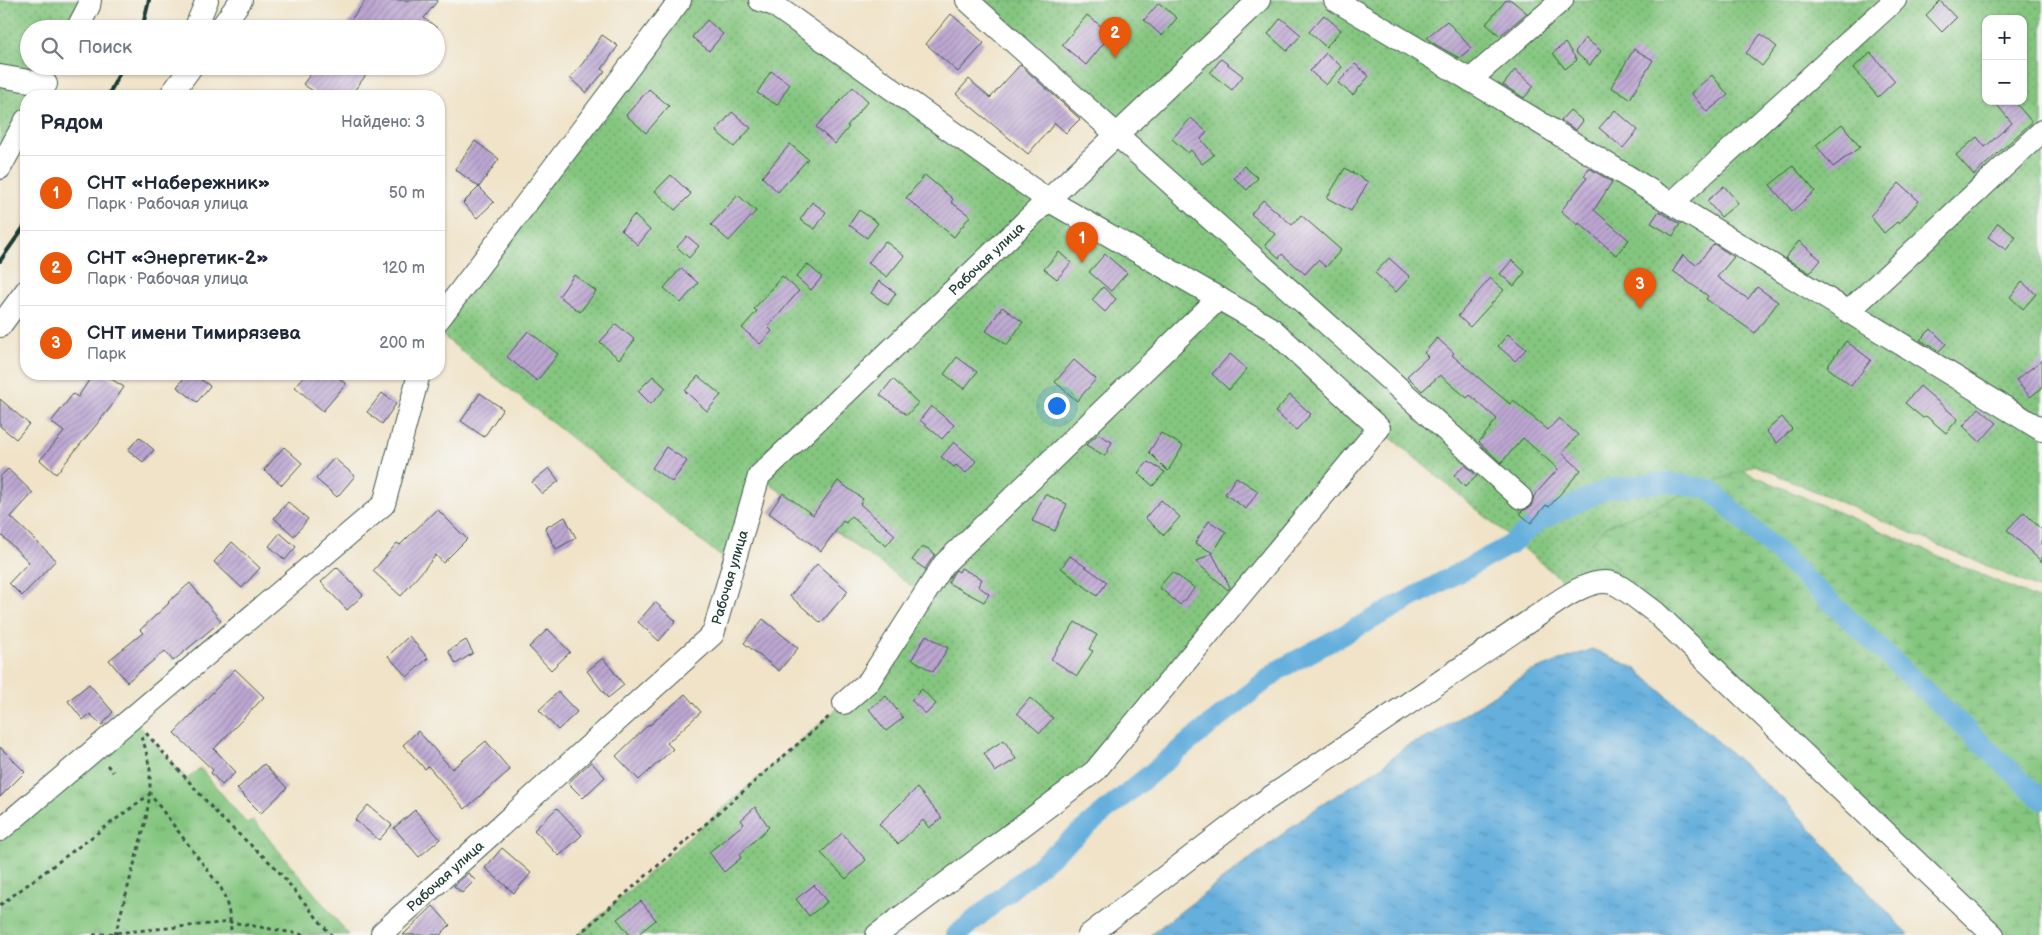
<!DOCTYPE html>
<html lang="ru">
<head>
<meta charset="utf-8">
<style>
	body { margin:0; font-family:"Balsamiq Sans",sans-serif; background:#f6f6f7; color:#1f2937 }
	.controls { position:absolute; right:15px; top:15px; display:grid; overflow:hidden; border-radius:10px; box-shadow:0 1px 4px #0004 }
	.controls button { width:45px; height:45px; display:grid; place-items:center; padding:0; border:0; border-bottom:1px solid #e0e1e3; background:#fff; color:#1f2937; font:25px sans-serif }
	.you { position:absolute; left:1056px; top:405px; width:18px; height:18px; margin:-12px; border:4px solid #fff; border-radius:50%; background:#1a73e8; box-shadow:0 0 0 8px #1a73e833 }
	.badge { display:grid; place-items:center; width:32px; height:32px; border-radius:50%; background:#ea580c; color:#fff; font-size:16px; font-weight:700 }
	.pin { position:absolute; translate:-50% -41px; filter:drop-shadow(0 1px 2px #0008) }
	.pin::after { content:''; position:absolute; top:26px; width:18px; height:15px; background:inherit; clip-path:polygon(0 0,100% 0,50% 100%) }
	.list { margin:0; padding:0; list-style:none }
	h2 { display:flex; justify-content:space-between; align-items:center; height:65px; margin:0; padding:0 20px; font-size:21px }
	h2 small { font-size:16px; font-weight:400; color:#747a83 }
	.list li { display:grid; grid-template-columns:32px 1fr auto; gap:15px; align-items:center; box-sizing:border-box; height:75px; padding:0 20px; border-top:1px solid #e0e1e3 }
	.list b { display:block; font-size:19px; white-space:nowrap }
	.list p { margin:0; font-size:16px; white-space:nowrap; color:#747a83 }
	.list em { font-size:16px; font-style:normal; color:#747a83 }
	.icon { flex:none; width:28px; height:28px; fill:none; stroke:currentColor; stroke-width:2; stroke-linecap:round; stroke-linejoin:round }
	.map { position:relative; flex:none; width:2042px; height:935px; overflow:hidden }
	.search { position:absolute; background:#fff; box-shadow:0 1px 4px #0004; left:20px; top:20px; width:425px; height:55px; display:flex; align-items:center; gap:12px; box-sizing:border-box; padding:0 18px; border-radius:28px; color:#747a83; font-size:19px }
	.panel { position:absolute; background:#fff; box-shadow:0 1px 4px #0004; left:20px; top:90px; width:425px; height:290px; border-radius:20px }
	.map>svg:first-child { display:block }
</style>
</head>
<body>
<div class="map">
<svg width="2042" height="935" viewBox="0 0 2042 935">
	<defs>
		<pattern id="grass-tufts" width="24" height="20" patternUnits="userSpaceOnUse" patternTransform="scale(1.25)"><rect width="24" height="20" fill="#84c67f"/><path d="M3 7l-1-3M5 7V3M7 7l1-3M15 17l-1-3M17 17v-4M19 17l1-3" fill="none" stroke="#6ba269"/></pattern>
		<pattern id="wetland-marsh" width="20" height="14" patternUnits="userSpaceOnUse" patternTransform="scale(1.25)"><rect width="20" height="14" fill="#84c67f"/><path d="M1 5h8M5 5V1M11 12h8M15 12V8" fill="none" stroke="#6ba269"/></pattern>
		<pattern id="garden-dots" width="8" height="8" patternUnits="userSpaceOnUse" patternTransform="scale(1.25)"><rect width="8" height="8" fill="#84c67f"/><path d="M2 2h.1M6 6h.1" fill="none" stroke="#6ba269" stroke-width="1.8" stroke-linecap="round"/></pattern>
		<pattern id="water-ripples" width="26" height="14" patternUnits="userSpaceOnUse" patternTransform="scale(1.25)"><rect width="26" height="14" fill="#65afdd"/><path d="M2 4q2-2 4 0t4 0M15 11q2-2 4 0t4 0" fill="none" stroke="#5390b4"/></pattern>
		<pattern id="building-hatch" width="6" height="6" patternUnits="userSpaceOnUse" patternTransform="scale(1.25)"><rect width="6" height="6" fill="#bda7d2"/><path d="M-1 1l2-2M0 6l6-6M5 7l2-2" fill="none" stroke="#9989ab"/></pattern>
	</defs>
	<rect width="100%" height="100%" fill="#f6f6f2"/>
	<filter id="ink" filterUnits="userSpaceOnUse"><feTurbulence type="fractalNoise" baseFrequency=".02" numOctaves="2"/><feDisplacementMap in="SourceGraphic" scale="10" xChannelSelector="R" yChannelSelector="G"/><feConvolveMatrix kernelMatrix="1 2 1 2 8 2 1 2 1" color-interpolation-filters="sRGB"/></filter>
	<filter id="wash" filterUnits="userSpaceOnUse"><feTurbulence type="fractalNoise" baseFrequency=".0096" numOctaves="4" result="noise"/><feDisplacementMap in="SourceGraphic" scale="20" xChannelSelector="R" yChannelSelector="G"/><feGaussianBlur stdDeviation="1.12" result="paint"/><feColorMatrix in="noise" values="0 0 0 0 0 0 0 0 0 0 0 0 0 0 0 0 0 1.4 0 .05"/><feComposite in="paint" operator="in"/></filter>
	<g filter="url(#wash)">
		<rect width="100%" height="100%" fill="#f0e3c8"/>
		<path fill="url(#grass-tufts)" stroke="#52825a" d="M132 718 187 779 200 768 247 824 253 820 349 935H0V830Z"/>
		<path fill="url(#wetland-marsh)" stroke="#52825a" d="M1700 452 2042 601V935H2005L1566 534Z"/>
		<path fill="url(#garden-dots)" stroke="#52825a" fill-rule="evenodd" d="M0 0H90L77 29H29V66H56L40 96H26V120L0 168Z
			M680 0H760L1048 200 1117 135 967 0H2042V590L1755 465 1605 527 1591 543 1618 567 1575 591 1379 428 1095 771 877 935H578L869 681 925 596 759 476 733 566 439 333V319ZM1986 19H2023V101H1986Z"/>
		<path fill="url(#water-ripples)" stroke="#427688" d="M1592 649 1635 668 1785 801 1909 935H1150L1318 807 1380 768 1405 747 1433 735 1527 673Z"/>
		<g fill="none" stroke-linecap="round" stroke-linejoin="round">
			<path stroke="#65afdd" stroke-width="20" d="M956 935 1190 741 1280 669 1508 546 1541 520 1607 489 1664 482 1710 489 2042 800"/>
		</g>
		<g id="blocks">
			<path fill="url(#building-hatch)" d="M366 0H438L424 18 438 29H344Z
				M1506 0H1511L1527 13 1500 36 1486 24Z
				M1940 1 1956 18 1942 32 1926 15Z
				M1159 3 1177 18 1162 36 1144 20Z
				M951 14 984 43 958 72 926 44Z
				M1087 15 1111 34 1086 65 1062 45Z
				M1324 15 1341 30 1326 47 1309 32Z
				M1281 18 1301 35 1287 51 1268 34Z
				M707 20 723 34 709 51 692 37Z
				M1447 21 1471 48 1459 58 1431 42 1427 37Z
				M1761 34 1777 47 1762 66 1746 53Z
				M602 35 618 46 602 69 605 71 586 93 570 78 583 63Z
				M1585 38 1601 51 1590 65 1575 52Z
				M1565 43 1577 60 1565 69 1553 53Z
				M1634 49 1653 60 1630 99 1611 87Z
				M1326 53 1342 67 1326 85 1310 71Z
				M1871 53 1895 81 1878 97 1853 68Z
				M1221 59 1243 76 1232 90 1210 73Z
				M1355 64 1369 76 1353 95 1338 83Z
				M1020 65 1080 119 1066 133 1055 123 1028 154 956 94 969 79 990 98Z
				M317 66H373L350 96H320L303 84Z
				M1515 70 1534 86 1524 98 1503 85Z
				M771 71 790 84 777 105 757 93Z
				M1712 75 1728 95 1707 112 1691 93Z
				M853 87 868 101 847 126 849 127 835 144 816 127Z
				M649 89 669 106 646 133 626 115Z
				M1994 101H2014L2032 122 1974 175 1956 155 1977 137 1985 147 2012 123Z
				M1570 110 1583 121 1576 130 1561 120Z
				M1615 110 1638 130 1623 148 1599 128Z
				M732 112 751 128 734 147 716 131Z
				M1191 118 1207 132 1201 139 1214 155 1202 164 1191 150 1188 153 1172 139Z
				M1842 124 1860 147 1833 167 1816 145Z
				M475 141 499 159 479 187 455 169Z
				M790 144 808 159 778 192 762 177Z
				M1244 166 1258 178 1247 190 1234 178Z
				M1793 166 1815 191 1792 211 1770 185Z
				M1345 168 1368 182 1351 211 1327 198Z
				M1589 168 1612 182 1594 210 1629 240 1616 255 1579 223 1578 225 1561 211 1587 178 1584 176Z
				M671 175 691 194 675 210 655 191Z
				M925 175 953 199 951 202 970 216 954 237 906 198Z
				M1899 183 1919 201 1899 224 1897 222 1884 233 1870 216Z
				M1724 186 1738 203 1721 217 1707 201Z
				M479 187 494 202 477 218 463 203Z
				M738 195 756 211 729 241 711 225Z
				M1263 200 1292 225 1301 215 1341 250 1326 267 1318 260 1305 274 1282 254 1279 258 1265 245 1275 234 1251 214Z
				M812 202 826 212 815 229 800 220Z
				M859 210 878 223 867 238 849 225Z
				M1659 211 1680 224 1673 236 1651 223Z
				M634 215 650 230 638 245 621 230Z
				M1998 223 2016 237 2006 250 1988 237Z
				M687 236 699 246 689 258 677 247Z
				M885 241 904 256 887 277 868 263Z
				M1799 241 1821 260 1810 273 1785 258Z
				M1714 244 1734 257 1717 277 1748 299 1757 287 1778 302 1755 333 1706 299 1708 296 1673 271 1683 255 1696 265Z
				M1059 252 1071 263 1057 279 1044 269Z
				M1105 254 1127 273 1111 291 1089 272Z
				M1389 258 1410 277 1396 292 1375 273Z
				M1512 260 1525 272 1514 286 1500 274Z
				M807 264 822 277 811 290 796 277Z
				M681 268 698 283 681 303 664 288Z
				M574 275 596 291 580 312 559 296Z
				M782 276 799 291 768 327 772 331 760 344 742 328 757 311 754 309Z
				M1490 278 1504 290 1470 327 1458 316Z
				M879 281 896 293 888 305 871 293Z
				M2022 282 2036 294 2023 309 2010 297Z
				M1103 287 1116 299 1105 312 1092 300Z
				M1002 307 1023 322 1007 345 986 331Z
				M616 324 635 340 619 359 600 342Z
				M1931 329 1946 344 1939 351 1920 340Z
				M528 331 558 354 537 381 507 357Z
				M1508 334 1526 349 1515 361 1498 346Z
				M1437 338 1454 353 1452 355 1487 385 1510 404 1513 400 1548 430 1559 418 1578 435 1562 453 1581 470 1549 507 1546 505 1531 523 1519 513 1531 506 1534 496 1558 469 1523 438 1501 463 1479 442 1497 419 1470 395 1467 398 1440 375 1422 391 1407 376 1428 357 1424 353Z
				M1846 341 1871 360 1851 386 1827 367Z
				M1230 354 1247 369 1229 390 1212 374Z
				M957 357 977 372 964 389 944 374Z
				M1074 360 1096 379 1077 401 1055 382Z
				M2042 360V388L2030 397 2016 380Z
				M93 374H103L124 387 110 408 56 474 40 460 64 432 51 422 73 394 78 397Z
				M187 374H193L210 386 197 402 177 387Z
				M306 374H334L346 384 323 411 295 387Z
				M653 376 666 388 651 404 638 391Z
				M698 376 721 395 707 411 685 391Z
				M893 379 918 403 907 415 880 395Z
				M1920 386 1958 419 1946 433 1926 416 1923 418 1905 403Z
				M382 393 396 404 382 424 367 412Z
				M480 393 503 409 484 437 461 421Z
				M1290 395 1311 414 1296 430 1275 412Z
				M0 399 29 424 16 439 0 426Z
				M931 406 954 425 942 439 920 420Z
				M1979 408 1997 423 1980 442 1963 426Z
				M1782 417 1792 429 1777 443 1766 431Z
				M1161 433 1183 446 1168 471 1149 452Z
				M1098 434 1112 442 1105 456 1086 445Z
				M139 437 154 450 143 462 128 450Z
				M954 442 976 461 966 473 956 465 954 467 941 457Z
				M284 447 302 463 282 485 264 470Z
				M666 447 687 461 672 482 652 468Z
				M334 458 355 476 337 497 316 479Z
				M1148 462 1165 472 1153 486 1138 473Z
				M1465 465 1477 476 1465 487 1454 475Z
				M549 468 559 481 542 494 532 482Z
				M8 469 33 493 11 517 56 560 22 596 9 583 29 562 0 534V477Z
				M1236 477 1258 491 1246 509 1225 494Z
				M838 481 863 499 860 504 895 535 886 546 851 516 846 523 843 521 821 551 769 513 783 493 813 515Z
				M1045 494 1067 504 1055 531 1032 521Z
				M1161 500 1180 517 1164 535 1145 518Z
				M288 502 308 519 294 536 274 518Z
				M437 509 467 539 443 563 436 555 401 596 373 571 397 543 400 545Z
				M2024 512 2042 530V562L2007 530Z
				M565 517 576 538 556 549 545 528Z
				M1209 521 1226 532 1213 553 1195 543Z
				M280 533 296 547 285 560 269 546Z
				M232 542 260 568 242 588 214 562Z
				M921 548H927L935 554 925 569 912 560Z
				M1212 553 1230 587 1228 590 1196 562Z
				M1070 556 1107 582 1097 596 1061 568Z
				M817 564 848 591 821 623 790 596Z
				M337 567 363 595 347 610 321 582Z
				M961 568 982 579 978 586 989 594 984 602 948 583 954 572 956 570 959 572Z
				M1172 572 1195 588 1180 605 1159 587Z
				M190 583 221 621 173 661 165 651 127 682 109 660 143 633 140 630 169 603 168 602Z
				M655 602 676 621 659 641 638 622Z
				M763 619 798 648 779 671 744 643Z
				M1075 622 1097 635 1089 649 1093 651 1077 676 1051 659Z
				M548 629 570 652 551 670 529 647Z
				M926 635 948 648 933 672 912 659Z
				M409 636 428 658 407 677 388 656Z
				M466 640 473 653 456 664 448 651Z
				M603 658 624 685 608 698 587 671Z
				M235 669 264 697 214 749 236 772 222 785 211 773 213 770 174 733Z
				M89 684 113 712 102 725 90 714 83 720 68 701Z
				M922 689 936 704 926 714 911 700Z
				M558 692 577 712 558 730 539 710Z
				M685 694 701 712 667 743 673 749 639 780 616 756 649 724 650 725Z
				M886 696 903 718 886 731 869 709Z
				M1030 698 1053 718 1040 733 1017 713Z
				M418 731 452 769 486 741 510 770 465 809 428 766 425 769 403 745Z
				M1004 740 1016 759 995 772 984 753Z
				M0 747 25 772 0 797Z
				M591 762 605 777 583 798 568 783Z
				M264 764 287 788 261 813 237 789Z
				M917 788 942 818 929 828 923 820 898 844 879 824Z
				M368 805 392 825 379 840 355 820Z
				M755 807 769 827 739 855 741 858 724 872 709 852 744 824 741 820Z
				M557 808 582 835 559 856 534 830Z
				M415 810 440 839 419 857 394 828Z
				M842 833 866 860 846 879 821 853Z
				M502 848 531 873 514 893 485 868Z
				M468 873 475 880 462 893 454 886Z
				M814 885 827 902 809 916 796 899Z
				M641 901 656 920 637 935H630L617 919Z
				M433 906 450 925 440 935H403Z"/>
		</g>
	</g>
	<g filter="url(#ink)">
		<use href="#blocks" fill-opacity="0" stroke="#3e564a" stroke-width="1"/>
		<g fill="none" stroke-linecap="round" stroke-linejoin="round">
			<g stroke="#3e564a" stroke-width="24">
				<g id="minor">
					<path d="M760 0 774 5 1048 200 1259 0"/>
					<path d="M967 0 1521 498"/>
					<path d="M1335 0 1470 80 2042 430"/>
					<path d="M77 29 89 6 90 0"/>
					<path d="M195 29 207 0"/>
					<path d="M220 29 241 0"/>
					<path d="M0 76 46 84"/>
					<path d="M1470 80 1562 0"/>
					<path d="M170 96 192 66"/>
					<path d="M0 168 26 120"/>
					<path d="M1672 203 1895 0"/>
					<path d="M1849 311 2042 131"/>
					<path d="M439 319 680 0"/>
					<path d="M0 326 26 291"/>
					<path d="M844 703 869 681 944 564 1219 298"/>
					<path d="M0 830 384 504 419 374"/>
					<path id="s1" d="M382 933 713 634 759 476 1048 200 1272 329 1379 428 1095 771 877 935"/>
					<path d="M1089 935 1256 807 1534 618C1554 605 1593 572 1617 585 1630 592 1642 603 1655 612L1993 935"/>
				</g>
			</g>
			<path stroke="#3e564a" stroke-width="3" stroke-dasharray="4 4" stroke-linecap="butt" d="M146 733 222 819 275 867 331 935
				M107 765 113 772
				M0 905 150 794 221 888C228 904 231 918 231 935
				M93 935 231 922 305 935
				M115 935 145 824 150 794V769L145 747 141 737
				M578 935 830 716"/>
			<use href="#minor" stroke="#fff" stroke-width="22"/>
			<path stroke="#1f3d34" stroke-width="4" d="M142 29 149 0
				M108 96 123 66
				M0 261 26 224"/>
		</g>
	</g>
	<g text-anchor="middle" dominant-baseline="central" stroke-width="5" stroke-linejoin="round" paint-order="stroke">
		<g font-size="14" fill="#1f3d34" stroke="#f6f6f2">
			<text stroke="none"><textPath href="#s1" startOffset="925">Рабочая улица</textPath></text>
			<text stroke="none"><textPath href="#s1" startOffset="505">Рабочая улица</textPath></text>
			<text stroke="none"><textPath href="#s1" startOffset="85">Рабочая улица</textPath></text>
		</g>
	</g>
</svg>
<div class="controls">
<button>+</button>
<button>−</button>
</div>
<div class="you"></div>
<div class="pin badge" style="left:1082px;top:263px">1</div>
<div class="pin badge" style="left:1115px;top:58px">2</div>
<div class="pin badge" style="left:1640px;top:309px">3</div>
<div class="search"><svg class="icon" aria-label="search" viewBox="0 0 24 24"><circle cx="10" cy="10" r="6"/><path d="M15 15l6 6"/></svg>Поиск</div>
<section class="panel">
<h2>Рядом<small>Найдено: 3</small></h2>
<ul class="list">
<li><span class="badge">1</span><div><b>СНТ «Набережник»</b><p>Парк · Рабочая улица</p></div><em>50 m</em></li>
<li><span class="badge">2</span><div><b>СНТ «Энергетик-2»</b><p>Парк · Рабочая улица</p></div><em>120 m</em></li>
<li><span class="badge">3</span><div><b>СНТ имени Тимирязева</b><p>Парк</p></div><em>200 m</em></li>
</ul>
</section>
</div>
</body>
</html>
